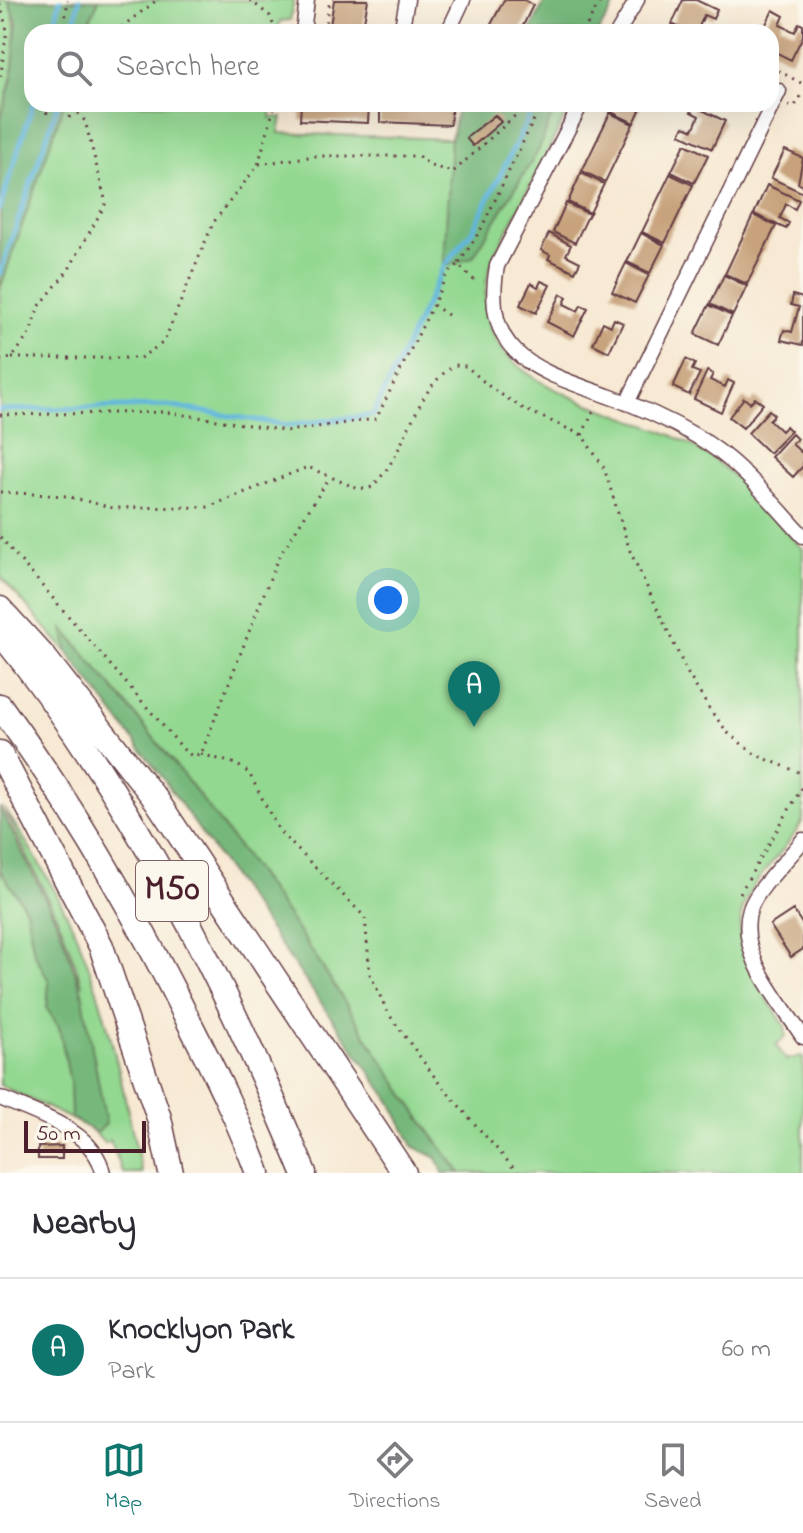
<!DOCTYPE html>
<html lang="en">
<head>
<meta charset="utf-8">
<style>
	body { margin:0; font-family:"Indie Flower",sans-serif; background:#f7f7f7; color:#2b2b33 }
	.scale { position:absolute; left:24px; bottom:20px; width:122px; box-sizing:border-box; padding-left:8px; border:4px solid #4a1f2b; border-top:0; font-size:22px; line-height:28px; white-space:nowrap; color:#4a1f2b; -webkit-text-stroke:6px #fbf7ec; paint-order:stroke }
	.you { position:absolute; left:388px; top:600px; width:28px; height:28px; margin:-20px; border:6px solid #fff; border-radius:50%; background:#1a73e8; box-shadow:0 0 0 12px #1a73e833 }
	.badge { display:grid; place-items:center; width:52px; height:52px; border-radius:50%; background:#0f766e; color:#fff; font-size:26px; font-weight:700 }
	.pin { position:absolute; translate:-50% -66px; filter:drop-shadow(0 2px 4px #0008) }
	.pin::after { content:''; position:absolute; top:42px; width:28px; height:24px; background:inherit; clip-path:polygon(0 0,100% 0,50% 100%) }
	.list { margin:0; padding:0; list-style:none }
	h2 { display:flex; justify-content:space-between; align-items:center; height:104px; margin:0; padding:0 32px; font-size:34px }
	h2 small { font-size:26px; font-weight:400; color:#7c7c81 }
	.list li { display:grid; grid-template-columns:52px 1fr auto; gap:24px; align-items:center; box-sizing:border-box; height:144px; padding:0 32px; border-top:2px solid #e1e1e2 }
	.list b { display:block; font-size:30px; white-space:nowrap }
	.list p { margin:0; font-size:26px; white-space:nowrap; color:#7c7c81 }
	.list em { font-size:26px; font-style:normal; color:#7c7c81 }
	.icon { flex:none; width:44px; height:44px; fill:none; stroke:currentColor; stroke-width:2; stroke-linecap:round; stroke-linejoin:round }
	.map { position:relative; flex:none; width:803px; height:1173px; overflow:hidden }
	.search { position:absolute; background:#fff; box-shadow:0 8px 32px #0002; left:24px; right:24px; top:24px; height:88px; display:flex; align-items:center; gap:20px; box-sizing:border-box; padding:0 28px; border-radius:24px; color:#7c7c81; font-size:30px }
	.sheet { height:248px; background:#fff }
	nav { display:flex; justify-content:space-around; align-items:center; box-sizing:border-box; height:112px; border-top:2px solid #e1e1e2; background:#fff; font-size:22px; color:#7c7c81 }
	nav a { display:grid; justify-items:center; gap:4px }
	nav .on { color:#0f766e }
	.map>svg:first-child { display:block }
</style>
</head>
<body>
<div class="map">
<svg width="803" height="1173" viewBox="0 0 803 1173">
	<rect width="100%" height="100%" fill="#fbf7ec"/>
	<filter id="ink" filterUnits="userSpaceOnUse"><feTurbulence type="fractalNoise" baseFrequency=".0125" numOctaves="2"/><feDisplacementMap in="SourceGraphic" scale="16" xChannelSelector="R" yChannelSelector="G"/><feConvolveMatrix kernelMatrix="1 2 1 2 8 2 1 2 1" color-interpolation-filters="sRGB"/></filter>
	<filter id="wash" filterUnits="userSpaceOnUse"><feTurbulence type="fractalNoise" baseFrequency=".006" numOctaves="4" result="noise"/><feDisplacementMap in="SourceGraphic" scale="32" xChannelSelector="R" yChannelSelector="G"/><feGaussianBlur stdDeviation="1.8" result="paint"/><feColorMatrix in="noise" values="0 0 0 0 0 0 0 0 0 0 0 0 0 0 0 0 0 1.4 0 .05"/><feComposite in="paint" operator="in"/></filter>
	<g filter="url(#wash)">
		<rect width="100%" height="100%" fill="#f7e9d3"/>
		<path fill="#93d891" stroke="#6e7c5e" stroke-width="2" d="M0 0H8C25 38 11 82 0 121Z
			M82 0H294L290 20 280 21 278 32H76Z
			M60 104H272L271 118 282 117 279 133 451 139 444 266 473 257 538 151 556 104H571C552 142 533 180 514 218 506 233 495 250 490 267 455 391 619 403 693 446 738 472 767 513 803 549V820C788 849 767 864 751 890 721 938 759 986 785 1026L786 1036 776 1045 786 1060 803 1056V1173H461C403 1100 357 1019 305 941 232 833 149 730 64 630L68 653 0 576V289Z
			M4 808C35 854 67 906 86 959 112 1028 125 1101 142 1173H123L110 1140 105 1144 90 1128 0 1085V831L83 986 62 928Z"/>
		<path fill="#76b87b" stroke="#606c53" stroke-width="2" d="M8 0H99L84 32H32V104H64L0 289V121L12 78 17 21Z
			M545 0H618L598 32H530Z
			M458 104 493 107 495 104H556L538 151 473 257 444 267 451 139Z
			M63 628C148 729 231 832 305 941 357 1018 403 1100 461 1173H443L437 1158 413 1146 391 1102 159 773 68 653Z
			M0 807 60 928 82 992 106 1124 97 1133 71 1118 70 1082 59 1027 47 1009 49 981 34 953 26 909 0 870Z"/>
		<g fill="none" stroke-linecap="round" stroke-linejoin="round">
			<path stroke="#62b6de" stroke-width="5" d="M53 32 60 0
				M73 32 79 0
				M0 208 33 104
				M0 273 58 104
				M0 410 167 406 287 425 373 415 444 267 474 228 530 115"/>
		</g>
		<g id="blocks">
			<path fill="#c7a27b" d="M334 0H368L362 32H329Z
				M504 0H524L533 5 520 32H487Z
				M683 0H696L717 10 713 19 704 15 698 29 705 32H688L672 24Z
				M773 10 784 16 780 25 795 32 799 23 803 25V36L791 60 771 50V32H762Z
				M301 104H369L368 123 300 120Z
				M380 104H452L450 125 380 122Z
				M615 104H643L634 123 611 112Z
				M694 106 725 121 712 149 680 134 684 126 693 130 699 116 691 112Z
				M610 113 633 124 605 182 582 171Z
				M495 115 501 122 473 146 466 138Z
				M685 144 708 155 694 183 671 172Z
				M785 150 803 158 798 183 803 186V193L771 178Z
				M581 173 604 184 590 213 568 202Z
				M670 174 693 185 665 243 642 232Z
				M767 185 799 200 795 209 786 204 780 218 789 223 786 229 754 214Z
				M566 203 589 214 575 243 553 232Z
				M753 215 776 226 747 284 725 274Z
				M549 233 571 245 566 255 580 262 575 272 548 259 550 255 541 250Z
				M641 233 664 245 650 273 627 262Z
				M626 263 649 275 635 303 612 292Z
				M724 275 747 286 733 315 710 304Z
				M541 281 550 285 536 313 520 305 531 283 538 287Z
				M561 294 567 297 564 304 578 311 581 305 588 308 574 336 547 322Z
				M793 295 803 298V345L781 340 784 330 792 332 799 307 791 305Z
				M709 305 732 316 718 345 695 334Z
				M614 319 623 323 609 352 593 344 603 322 611 326Z
				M686 359 695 364 692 370 700 373 689 395 673 387Z
				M707 371 713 374 710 380 725 387 728 380 734 383 721 412 694 399Z
				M744 398 750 403 755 398 763 404 743 428 729 417Z
				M769 410 774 415 769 420 781 431 786 426 791 431 769 453 748 433Z
				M792 434 797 439 792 444 803 454V466L793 477 771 457Z
				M793 910 803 925V949L791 957 770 925Z
				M62 1146V1159H38V1147Z"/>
		</g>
	</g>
	<g filter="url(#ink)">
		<use href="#blocks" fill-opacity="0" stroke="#643d44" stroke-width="2"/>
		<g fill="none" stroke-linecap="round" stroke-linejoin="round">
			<g stroke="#643d44" stroke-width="17">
				<path id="minor" d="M303 32 307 0
					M401 32 407 0
					M448 32 463 0
					M618 32 637 0
					M581 104 497 266C481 357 537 370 608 396 638 406 669 420 696 436 738 460 771 501 803 536
					M627 403 779 91
					M803 840C789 859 757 888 750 909 736 954 780 1001 803 1037
					M0 1098C36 1114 95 1130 103 1173"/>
			</g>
			<g stroke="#643d44" stroke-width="27">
				<path id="motorway" d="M0 609 44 657 157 801 404 1173
					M0 632C131 794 225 981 304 1173
					M0 706C73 806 135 912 190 1024 215 1073 239 1121 258 1173
					M0 753 101 946 159 1118 171 1173"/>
			</g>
			<path stroke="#643d44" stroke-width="3" stroke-dasharray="2 6" stroke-linecap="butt" d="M250 0 270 16 276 32
				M0 4 7 30 0 80
				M325 30 330 0
				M63 32 68 0
				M115 32 157 0
				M583 32 601 0
				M771 67 803 84
				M46 104 47 117
				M87 104 111 108 137 104
				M788 106H795L803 91
				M538 111 542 104
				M69 118 74 104
				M259 164 315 156H418L431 166 453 172 528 104
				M474 280 458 265 481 229 538 111 529 104
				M448 315 433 305 447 274 458 265
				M12 358H140L164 342 213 223 258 165 275 104
				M0 360 12 358 30 333 38 308 69 269 106 203 85 121 73 108
				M0 415 166 412 287 431 376 419 433 305
				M582 435 596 406
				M0 492 66 496 113 508 208 507 308 467 358 489 370 488C409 455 410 392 455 365L466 366 491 388 524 409 582 435 604 468 630 551 688 674 710 710 729 734 756 755 803 774
				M0 537 184 750 192 756 201 754 278 558 330 477
				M201 754 236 764 249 773 279 831 365 917 370 974 388 1013 439 1083 518 1173
				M740 893 803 786"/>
			<use href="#minor" stroke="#fff" stroke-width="14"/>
			<use href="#motorway" stroke="#fff" stroke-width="24"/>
		</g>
	</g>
	<g text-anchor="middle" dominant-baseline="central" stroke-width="6" stroke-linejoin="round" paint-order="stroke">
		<rect fill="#fbf7ec" stroke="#7f6065" stroke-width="2" x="136" y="861" width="72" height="60" rx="6"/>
		<g font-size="34" font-weight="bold" fill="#4a1f2b">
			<text x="172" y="891">M50</text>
		</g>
	</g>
</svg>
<div class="scale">50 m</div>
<div class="you"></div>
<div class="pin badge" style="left:474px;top:727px">A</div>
<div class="search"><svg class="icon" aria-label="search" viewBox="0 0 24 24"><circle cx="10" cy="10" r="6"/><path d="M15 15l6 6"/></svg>Search here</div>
</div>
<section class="sheet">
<h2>Nearby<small></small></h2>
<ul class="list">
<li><span class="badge">A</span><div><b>Knocklyon Park</b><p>Park</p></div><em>60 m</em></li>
</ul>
</section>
<nav>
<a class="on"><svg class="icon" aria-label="map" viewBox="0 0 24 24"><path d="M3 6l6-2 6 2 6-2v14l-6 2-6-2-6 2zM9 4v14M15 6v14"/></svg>Map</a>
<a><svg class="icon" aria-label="directions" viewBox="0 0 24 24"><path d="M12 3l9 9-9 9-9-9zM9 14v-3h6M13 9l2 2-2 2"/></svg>Directions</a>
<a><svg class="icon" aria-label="saved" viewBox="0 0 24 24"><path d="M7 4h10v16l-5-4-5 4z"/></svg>Saved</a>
</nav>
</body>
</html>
